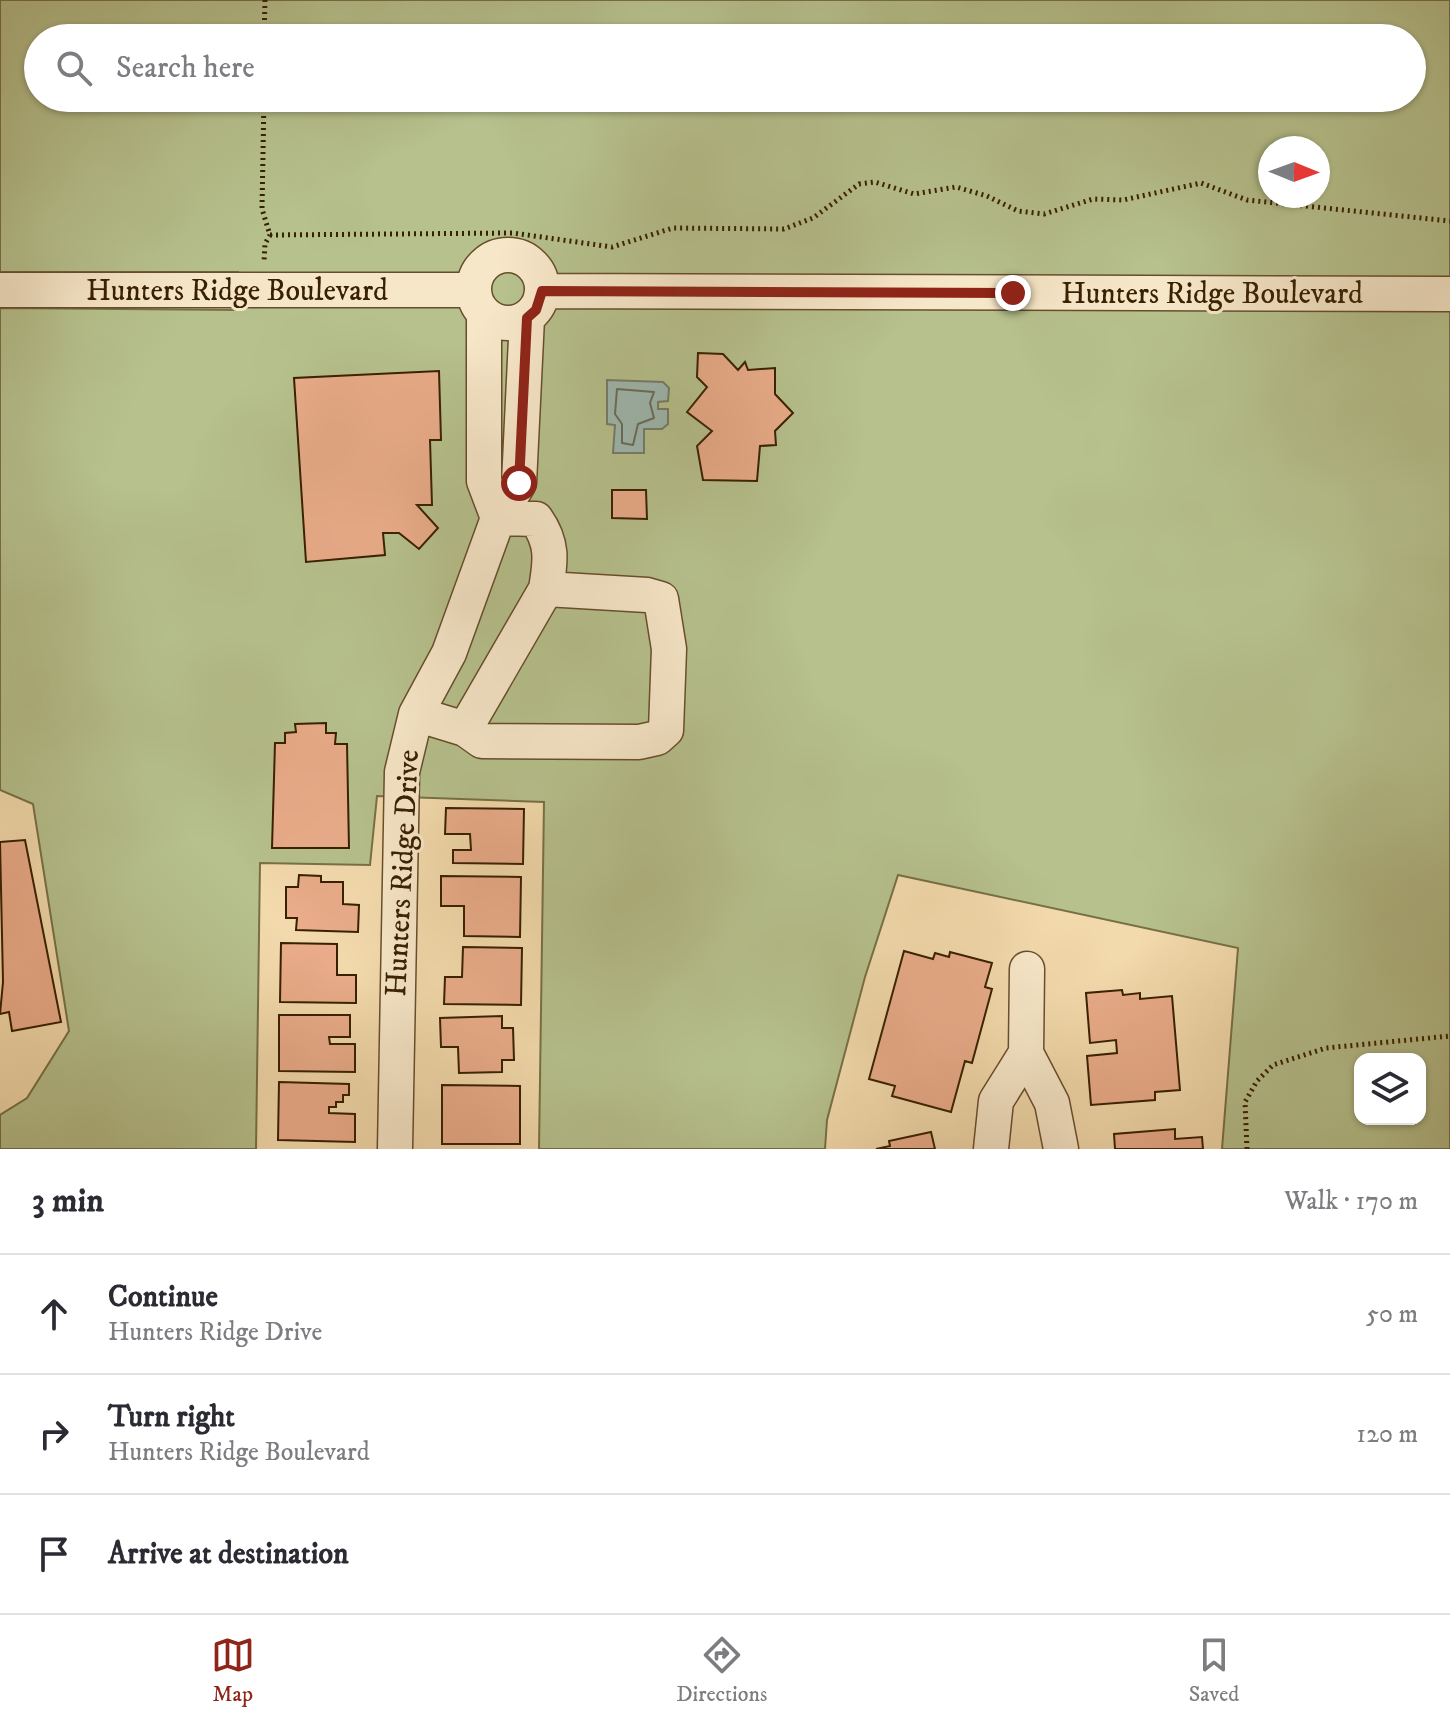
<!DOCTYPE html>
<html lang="en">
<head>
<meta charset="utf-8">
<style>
	body { margin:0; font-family:"IM FELL DW Pica",serif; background:#f2f2f3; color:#2b2b33 }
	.controls { position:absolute; right:24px; bottom:24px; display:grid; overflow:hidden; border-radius:16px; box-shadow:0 2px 6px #0004 }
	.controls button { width:72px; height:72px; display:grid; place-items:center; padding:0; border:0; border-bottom:2px solid #e1e1e2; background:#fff; color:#2b2b33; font:40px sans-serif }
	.compass { position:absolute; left:1258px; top:136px; width:72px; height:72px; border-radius:50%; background:#fff; box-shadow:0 2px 6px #0004; rotate:91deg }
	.stop { position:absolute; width:24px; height:24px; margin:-18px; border:6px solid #8f2418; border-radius:50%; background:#fff }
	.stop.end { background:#8f2418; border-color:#fff; box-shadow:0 2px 8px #0008 }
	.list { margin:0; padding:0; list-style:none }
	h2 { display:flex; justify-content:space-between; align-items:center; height:104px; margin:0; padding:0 32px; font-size:34px }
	h2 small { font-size:26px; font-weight:400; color:#7c7c81 }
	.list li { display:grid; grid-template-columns:52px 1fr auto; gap:24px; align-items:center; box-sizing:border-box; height:120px; padding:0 32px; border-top:2px solid #e1e1e2 }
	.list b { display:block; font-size:30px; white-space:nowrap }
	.list p { margin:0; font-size:26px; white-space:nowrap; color:#7c7c81 }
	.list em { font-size:26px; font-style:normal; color:#7c7c81 }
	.icon { flex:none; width:44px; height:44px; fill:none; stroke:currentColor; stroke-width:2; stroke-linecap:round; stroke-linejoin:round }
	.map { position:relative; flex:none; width:1450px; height:1149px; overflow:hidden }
	.search { position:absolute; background:#fff; box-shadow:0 2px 6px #0004; left:24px; right:24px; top:24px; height:88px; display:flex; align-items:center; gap:20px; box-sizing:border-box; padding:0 28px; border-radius:44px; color:#7c7c81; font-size:30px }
	.sheet { height:464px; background:#fff }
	nav { display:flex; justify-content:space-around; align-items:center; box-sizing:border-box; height:112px; border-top:2px solid #e1e1e2; background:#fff; font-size:22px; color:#7c7c81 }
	nav a { display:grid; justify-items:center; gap:4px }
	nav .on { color:#8f2418 }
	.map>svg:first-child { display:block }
</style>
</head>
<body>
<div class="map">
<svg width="1450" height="1149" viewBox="0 0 1450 1149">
	<rect width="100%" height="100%" fill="#f3daac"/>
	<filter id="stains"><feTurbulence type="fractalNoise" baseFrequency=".0025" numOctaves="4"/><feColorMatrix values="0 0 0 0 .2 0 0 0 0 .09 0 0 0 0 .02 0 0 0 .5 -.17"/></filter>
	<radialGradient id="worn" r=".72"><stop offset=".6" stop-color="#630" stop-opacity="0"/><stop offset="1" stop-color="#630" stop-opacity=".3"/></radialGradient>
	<path fill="#b6c18d" stroke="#777046" stroke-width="2" fill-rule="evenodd" d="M0 0H1450V1149H1222L1238 948 898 875 865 977 827 1120 825 1149H539L544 802 377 796 370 865 260 863 256 1149H0V1115L27 1098 69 1031 33 804 0 790V308L239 310 238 272H0ZM38 38H1412V98H38ZM1270 148H1318V196H1270ZM1360 1059H1420V1119H1360Z"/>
	<path fill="#9db9b1" stroke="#757c6a" stroke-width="2" d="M607 380 663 382 669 388 668 401 658 402V409H668V424L662 429H644V453H613L615 425 607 424Z"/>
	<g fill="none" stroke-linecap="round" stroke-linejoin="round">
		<path stroke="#6a6c58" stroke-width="2" d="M617 389 654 392 650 403 654 418 638 424 633 445 622 443V424L615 414Z"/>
	</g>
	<path fill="#eaac8a" stroke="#382000" stroke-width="2" d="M698 353 723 354 738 370 745 362 748 370 775 368V394L793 413 775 431 776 445 760 446 757 481 703 480 697 446 712 431 687 412 707 387 697 377Z
		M439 371 441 440H430L432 505H417L438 528 419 549 399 533H383L385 555 306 562 294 378Z
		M612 490H646L647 519 612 518Z
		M326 723V733H336L335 744H347L349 848H272L275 743H285V733L296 732 295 724Z
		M446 808 524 809 523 864 453 863V850H471L470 834H445Z
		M25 840 61 1022 12 1031 9 1012 0 1014 3 982 0 842Z
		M299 875 321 876V882H343V904L359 905 358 932 296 930 297 918H286V887H298Z
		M441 876 521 877 520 937 464 936V906H441Z
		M281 943 337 944V975H356V1003L280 1002Z
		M463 947 522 948 521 1005 444 1004 445 977H462Z
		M904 951 933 959 935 953 949 957 950 952 992 963 985 987 992 989 972 1063 965 1061 951 1112 892 1096 895 1086 869 1079Z
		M1122 990 1123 995 1140 993V999L1172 996 1180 1090 1155 1092V1100L1091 1105 1087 1056 1117 1053 1116 1040 1090 1043 1086 993Z
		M279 1015H350V1037H329L330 1044H355V1072L279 1071Z
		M502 1016V1028H513L514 1060H502V1072L459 1073 458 1047H441L440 1018Z
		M279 1082 349 1084V1095H343V1102H336V1107H329V1113L355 1114V1142L278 1140Z
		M442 1085 520 1086V1144H442Z
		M1175 1129V1139L1202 1137 1203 1149H1115L1114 1134Z
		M931 1132 935 1149H876L890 1146 889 1141Z"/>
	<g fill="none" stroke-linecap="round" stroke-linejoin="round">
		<g stroke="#674e2b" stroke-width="37">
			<path id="minor" d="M474 289a34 34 0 1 1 68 0a34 34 0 1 1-68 0Z
				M0 290H474
				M542 291 1450 294
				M484 314V481L498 518
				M416 714 465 729 482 741 639 742 657 738 666 730 669 649 661 599 647 595 546 589C551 560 553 543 536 519L498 518
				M465 729 546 589
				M1027 969 1026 1053 1052 1103 1061 1149
				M395 1149 402 772 416 714 449 653 498 518 519 483 527 318
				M991 1149 996 1101 1026 1053"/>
		</g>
		<path stroke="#382000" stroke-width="5" stroke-dasharray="2 4" stroke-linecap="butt" d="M264 38 265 0
			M264 98 262 209 270 235 265 244 264 262
			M270 235 513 233 612 247 673 228 784 229 813 218 859 184 875 182 914 194 956 187 987 196 1018 211 1044 214 1093 199 1123 200 1201 183 1247 200 1450 221
			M1247 1149 1245 1102 1257 1081 1273 1065 1326 1048 1450 1036"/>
		<use href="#minor" stroke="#f7e7c9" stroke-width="34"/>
	</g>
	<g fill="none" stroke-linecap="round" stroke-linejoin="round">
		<path stroke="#8f2418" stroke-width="10" d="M519 483 527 318 536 310 542 291 1013 293"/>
	</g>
	<g text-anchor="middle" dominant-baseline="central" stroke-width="6" stroke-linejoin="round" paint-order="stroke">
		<g font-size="30" fill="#382000" stroke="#f7e7c9">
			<text x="237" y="291">Hunters Ridge Boulevard</text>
			<text x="1212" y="294">Hunters Ridge Boulevard</text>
			<text transform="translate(403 873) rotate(-87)">Hunters Ridge Drive</text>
		</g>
	</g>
	<rect width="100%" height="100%" filter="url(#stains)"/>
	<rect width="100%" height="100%" fill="url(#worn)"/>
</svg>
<div class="controls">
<button><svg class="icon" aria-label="layers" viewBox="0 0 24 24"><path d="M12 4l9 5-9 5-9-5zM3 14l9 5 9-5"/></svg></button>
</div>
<svg class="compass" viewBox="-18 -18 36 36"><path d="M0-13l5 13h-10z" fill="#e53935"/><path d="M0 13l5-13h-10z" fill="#7c7c81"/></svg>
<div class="stop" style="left:519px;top:483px"></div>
<div class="stop end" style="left:1013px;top:293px"></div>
<div class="search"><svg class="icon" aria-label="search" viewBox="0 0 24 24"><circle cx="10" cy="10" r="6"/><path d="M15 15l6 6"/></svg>Search here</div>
</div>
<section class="sheet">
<h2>3 min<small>Walk · 170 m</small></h2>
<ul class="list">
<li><svg class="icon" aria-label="ahead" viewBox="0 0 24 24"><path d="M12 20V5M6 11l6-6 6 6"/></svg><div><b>Continue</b><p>Hunters Ridge Drive</p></div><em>50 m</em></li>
<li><svg class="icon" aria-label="right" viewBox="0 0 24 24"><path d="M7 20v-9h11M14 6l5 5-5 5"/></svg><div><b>Turn right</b><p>Hunters Ridge Boulevard</p></div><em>120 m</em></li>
<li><svg class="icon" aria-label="arrive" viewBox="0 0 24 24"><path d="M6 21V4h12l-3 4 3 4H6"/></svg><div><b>Arrive at destination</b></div></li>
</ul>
</section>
<nav>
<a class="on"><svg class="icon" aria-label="map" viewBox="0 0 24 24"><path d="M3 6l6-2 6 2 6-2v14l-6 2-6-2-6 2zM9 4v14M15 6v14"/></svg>Map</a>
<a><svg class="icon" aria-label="directions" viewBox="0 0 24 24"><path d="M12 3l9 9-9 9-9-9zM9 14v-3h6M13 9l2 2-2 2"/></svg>Directions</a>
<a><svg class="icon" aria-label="saved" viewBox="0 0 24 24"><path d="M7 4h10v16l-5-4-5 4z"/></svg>Saved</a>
</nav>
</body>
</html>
